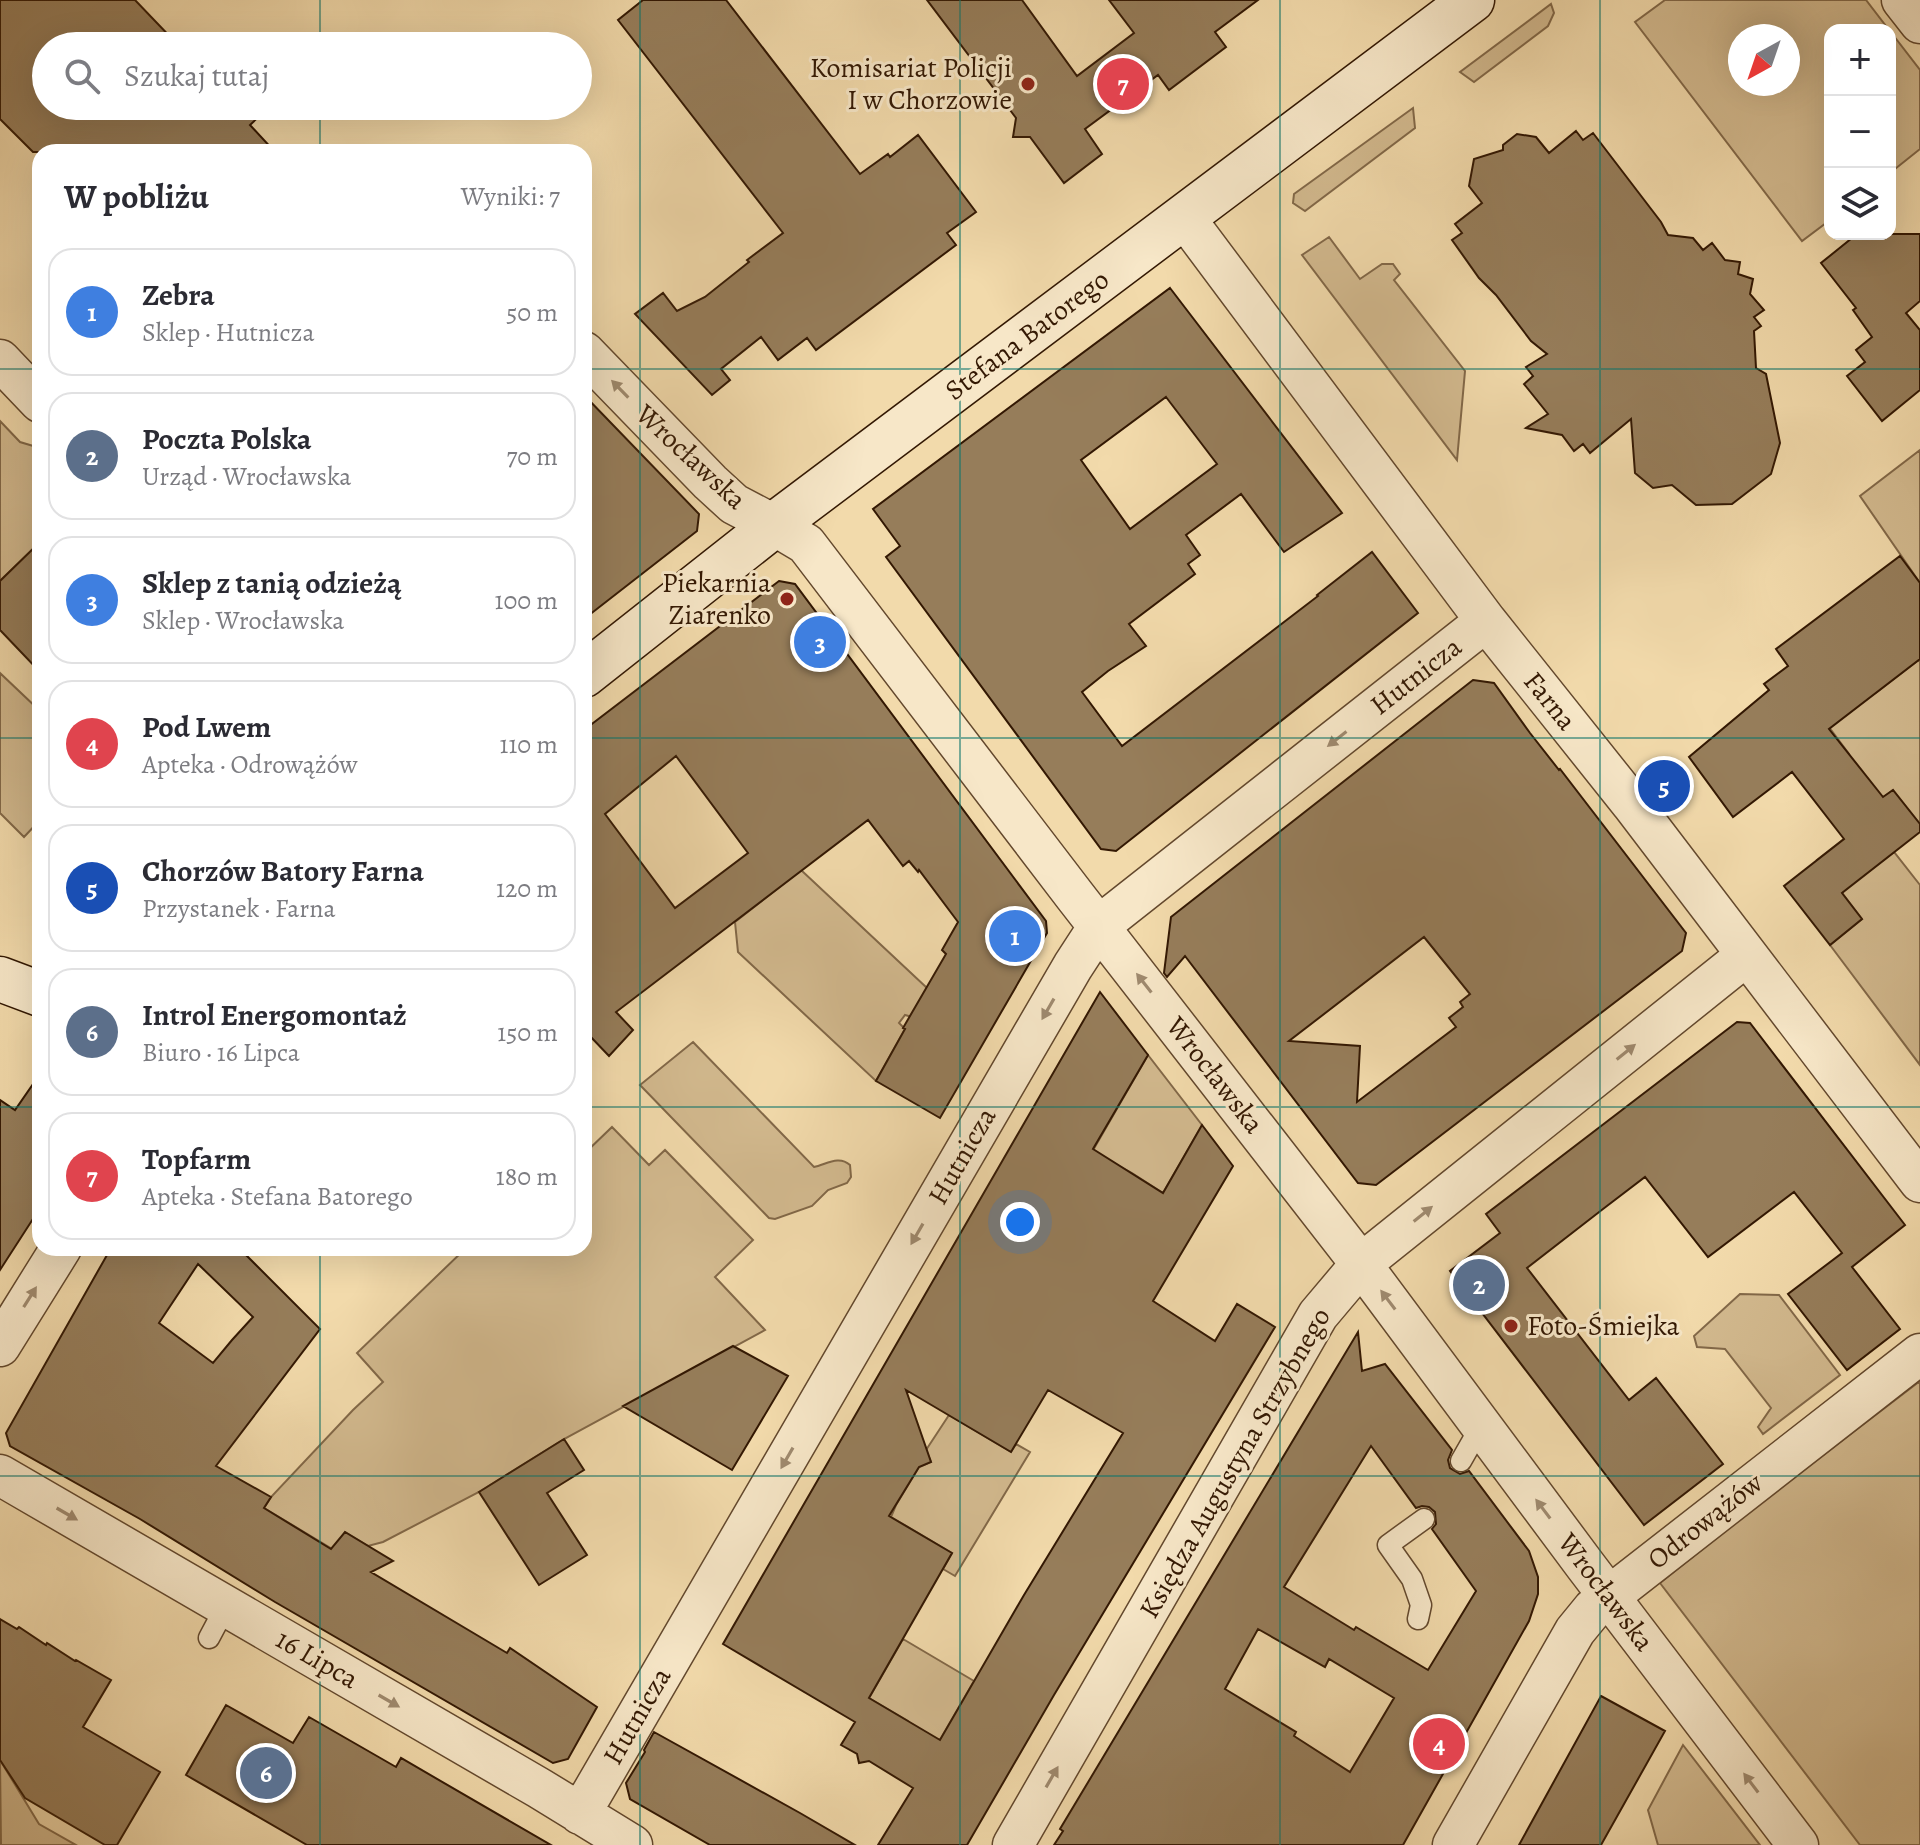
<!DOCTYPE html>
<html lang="pl">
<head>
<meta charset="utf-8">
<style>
	body { margin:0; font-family:Alegreya,serif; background:#f2f2f3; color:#2b2b33 }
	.controls { position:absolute; right:24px; top:24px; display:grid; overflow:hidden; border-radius:16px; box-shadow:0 8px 32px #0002 }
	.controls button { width:72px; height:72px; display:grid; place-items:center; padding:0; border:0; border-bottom:2px solid #e1e1e2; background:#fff; color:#2b2b33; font:40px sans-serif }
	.compass { position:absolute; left:1728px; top:24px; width:72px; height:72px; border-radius:50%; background:#fff; box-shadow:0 8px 32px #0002; rotate:220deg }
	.you { position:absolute; left:1020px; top:1222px; width:28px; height:28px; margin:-20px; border:6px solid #fff; border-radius:50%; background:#1a73e8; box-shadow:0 0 0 12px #1a73e833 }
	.badge { display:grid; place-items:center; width:52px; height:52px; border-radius:50%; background:#8f2418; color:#fff; font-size:26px; font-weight:700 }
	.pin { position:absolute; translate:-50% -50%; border:4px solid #fff; box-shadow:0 2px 8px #0006 }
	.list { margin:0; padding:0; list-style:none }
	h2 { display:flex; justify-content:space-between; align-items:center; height:104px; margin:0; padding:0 32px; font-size:34px }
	h2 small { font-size:26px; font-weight:400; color:#7c7c81 }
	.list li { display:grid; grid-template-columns:52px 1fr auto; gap:24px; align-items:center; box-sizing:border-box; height:128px; margin:0 16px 16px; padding:0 16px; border:2px solid #e1e1e2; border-radius:24px }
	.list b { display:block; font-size:30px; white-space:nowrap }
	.list p { margin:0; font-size:26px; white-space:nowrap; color:#7c7c81 }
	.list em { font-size:26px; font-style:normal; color:#7c7c81 }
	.icon { flex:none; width:44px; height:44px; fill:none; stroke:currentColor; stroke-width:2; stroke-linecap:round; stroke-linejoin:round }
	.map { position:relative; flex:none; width:1920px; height:1845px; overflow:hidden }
	.search { position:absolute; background:#fff; box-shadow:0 8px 32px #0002; left:32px; top:32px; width:560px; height:88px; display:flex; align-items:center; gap:20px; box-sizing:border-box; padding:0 28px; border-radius:44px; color:#7c7c81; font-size:30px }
	.panel { position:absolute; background:#fff; box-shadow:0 8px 32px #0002; left:32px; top:144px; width:560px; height:1112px; border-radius:24px }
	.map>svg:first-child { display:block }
</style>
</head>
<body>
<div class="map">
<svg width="1920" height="1845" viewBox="0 0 1920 1845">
	<rect width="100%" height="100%" fill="#f2daab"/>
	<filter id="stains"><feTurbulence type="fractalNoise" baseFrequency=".0025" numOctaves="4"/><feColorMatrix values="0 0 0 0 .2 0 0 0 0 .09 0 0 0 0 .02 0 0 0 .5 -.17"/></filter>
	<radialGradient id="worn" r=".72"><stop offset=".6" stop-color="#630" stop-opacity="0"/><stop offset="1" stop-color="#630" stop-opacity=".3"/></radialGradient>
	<path fill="#d2b98e" stroke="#826848" stroke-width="2" fill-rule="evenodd" d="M1665 0H1866L1889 30H1830V220L1802 241 1635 22ZM1740 36H1788V84H1740Z
		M1551 4 1554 13 1548 26 1474 82 1460 72Z
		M1890 31 1920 70V149L1890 173Z
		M1413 108 1415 128 1305 211 1293 203 1294 194Z
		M1329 237 1360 279 1382 264H1393L1400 274 1394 280 1465 371 1457 460 1302 255Z
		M0 421 20 442 40 448V542L0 581Z
		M1920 450V583L1860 496Z
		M1920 659V824L1893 790 1864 812 1849 754 1826 723 1877 692Z
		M0 673 40 711V820L24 837 0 813Z
		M1844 839 1869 871 1894 852 1920 885V1065L1830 945 1862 919 1817 860Z
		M801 870 927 988 912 1017 905 1015 899 1023 905 1029 876 1081 738 952 735 922Z
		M693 1042 814 1167C827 1164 839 1155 850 1165L851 1177 847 1183 828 1190 812 1206 775 1219 769 1218 640 1085Z
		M1148 1055 1202 1125 1163 1193 1132 1173 1092 1152Z
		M612 1127 649 1165 665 1150 753 1240 715 1277 765 1330 564 1439 479 1492 383 1542 368 1546 345 1532 334 1550 264 1508 271 1497 353 1410 383 1382 357 1353 466 1248H584V1154Z
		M1740 1294 1779 1295 1840 1375 1763 1434 1758 1427 1771 1408 1725 1349 1697 1347 1694 1336Z
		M1920 1381V1845H1860L1660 1583 1750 1511Z
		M949 1415 1011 1452 1016 1444 1030 1452 955 1576 943 1569 952 1553 891 1517 896 1505 919 1467 931 1462 926 1450Z
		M903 1639 974 1681 930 1757 908 1721 869 1698Z
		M1683 1745 1760 1845H1658L1648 1810Z
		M0 1760 39 1824 76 1845H1Z"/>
	<path fill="#967d5a" stroke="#331803" stroke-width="2" fill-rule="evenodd" d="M0 0H135L179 46H46V106H270L250 125 275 152H33L0 119Z
		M643 0H726L860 174 888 154 890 157 918 135 976 212 947 233 956 245 816 350 807 338 778 360 761 337 721 369 730 380 712 395 635 314 663 293 677 311 705 297 749 262 747 260 783 233 618 20Z
		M927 0H1022L1077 76 1134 33 1109 0H1258L1215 32 1226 47 1169 90 1158 75 1085 129 1102 154 1064 183 1030 137H1013L1016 118Z
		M1576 131 1583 140 1593 133 1661 222 1668 235 1693 238 1703 250 1712 243 1725 260 1740 262 1738 274 1753 279 1750 294 1764 310 1754 317 1761 326 1754 331 1756 368 1766 374 1780 443 1771 474 1732 504 1696 505 1672 485 1653 488 1635 473 1631 419 1590 453 1583 444 1574 451 1562 435 1526 428 1548 414 1524 384 1533 376 1526 367 1547 354 1531 341 1496 295 1479 278 1452 240 1462 233 1455 224 1482 203 1469 186 1474 159 1503 150V145L1517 134 1536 137 1549 153Z
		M1857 234H1920V301L1906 313 1920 330V390L1882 421 1847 376 1865 362 1856 350 1872 337 1853 310 1856 308 1821 263Z
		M1170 288 1342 513 1284 552 1241 494 1186 535 1200 555 1188 564 1195 574 1129 624 1146 646 1108 671 1082 692 1122 746 1318 596 1317 595 1372 552 1418 613 1116 851 1101 849 886 557 900 546 873 509ZM1166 397 1217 464 1130 529 1081 460Z
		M584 395 699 514 697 531 584 619Z
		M40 542V672L0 630V581Z
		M1900 556 1920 583V659L1829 729 1883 797 1893 790 1920 824V832L1842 893 1862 919 1830 945 1784 886 1844 839 1792 772 1733 817 1689 757 1769 690 1764 684 1788 666 1776 649Z
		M779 581 795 584 1046 921 1047 933 940 1118 876 1081 905 1029 903 1028 946 954 942 950 958 922 919 870 918 872 909 861 903 866 868 820 616 1012 633 1030 609 1056 588 1034 584 1038V730ZM676 756 748 853 675 908 605 814Z
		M1473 680 1494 683 1530 733 1559 770 1560 769 1686 933 1682 951 1376 1185 1358 1183 1185 956 1167 977 1164 973 1171 917ZM1424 937 1470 994 1460 1002 1463 1007 1449 1018 1456 1027 1357 1102 1360 1046 1289 1041Z
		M1100 992 1148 1055 1093 1149 1163 1193 1202 1125 1233 1166 1153 1301 1215 1341 1237 1304 1275 1327 1054 1695 967 1845H878L913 1788 869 1761 859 1763 857 1754 841 1745 855 1722 723 1644ZM906 1390 1011 1452 1048 1390 1123 1433 1024 1595 940 1740 869 1698 952 1553 889 1516 919 1467 931 1462Z
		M1737 1022 1750 1023 1905 1225 1852 1267 1900 1329 1847 1370 1788 1294 1842 1253 1794 1192 1708 1257 1645 1177 1603 1209 1527 1268 1629 1400 1656 1378 1723 1464 1644 1525 1450 1271 1500 1233 1486 1214Z
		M40 1074V1208L0 1270V1100L15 1110Z
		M111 1248H239L320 1329 216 1466 271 1497 264 1508 331 1549 345 1532 393 1561 371 1572 507 1653 510 1648 597 1707 568 1759 553 1763 275 1602 140 1519 10 1446 6 1433ZM198 1264 253 1317 232 1340 213 1363 159 1323Z
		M1358 1332 1362 1371 1385 1364 1452 1450 1448 1460 1450 1468 1460 1474 1469 1471 1529 1551 1538 1577V1594L1529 1621 1403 1845H1054L1063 1831 1060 1829ZM1371 1446 1416 1508 1422 1506 1429 1507 1435 1512 1436 1524 1432 1529 1476 1591 1428 1670 1356 1627 1354 1630 1284 1587ZM1258 1629 1325 1667 1329 1659 1394 1698 1350 1772 1294 1736 1296 1732 1225 1689Z
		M733 1346 788 1376 732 1470 623 1406Z
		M564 1439 584 1470 547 1493 587 1555 539 1585 479 1492Z
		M0 1619 17 1629 19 1627 46 1645 47 1643 75 1661 76 1660 111 1680 83 1727 160 1772 117 1845H105L25 1798 0 1760Z
		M1601 1696 1665 1731 1601 1845H1519Z
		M226 1705 293 1743 309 1717 396 1767 401 1758 551 1845H307L186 1775Z
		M654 1732 800 1813 855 1845H710L630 1799 626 1783 645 1752 644 1750Z"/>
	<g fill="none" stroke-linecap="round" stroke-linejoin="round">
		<g stroke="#63482d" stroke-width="23">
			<path id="lane" d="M1461 1461 1481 1426
				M1418 1619 1421 1605 1412 1579 1388 1545 1424 1519
				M209 1638 226 1606"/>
		</g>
		<g stroke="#63482d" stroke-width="43">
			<path id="street" d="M1902 0 1920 23
				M1184 217 1486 621 1632 804 1920 1182
				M584 352 710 482 734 504 774 525 806 544 1075 896 1361 1264 1585 1565 1798 1845
				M0 360 40 402
				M0 1346 61 1248
				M0 1475 539 1788 632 1845
				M580 1814 1073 966 1099 926 1486 621
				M1013 1845 1318 1315 1361 1264 1747 955
				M1453 1845 1575 1631 1593 1609 1920 1354"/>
		</g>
		<g stroke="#331803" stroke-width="47">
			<path id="secondary" d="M584 675 774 525 1472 0
				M0 979 40 994"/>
		</g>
		<use href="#lane" stroke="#f7e7c8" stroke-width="20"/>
		<use href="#street" stroke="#f7e7c8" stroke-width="40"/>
		<use href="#secondary" stroke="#f7e7c8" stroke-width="44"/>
	</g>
	<defs><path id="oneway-solid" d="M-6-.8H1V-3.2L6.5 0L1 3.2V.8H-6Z" transform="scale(2)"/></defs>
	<g fill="#9f8a6f">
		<use href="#oneway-solid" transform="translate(620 389) rotate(-134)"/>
		<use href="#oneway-solid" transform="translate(1337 739) rotate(142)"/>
		<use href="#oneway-solid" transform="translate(1144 983) rotate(-128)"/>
		<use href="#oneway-solid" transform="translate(1048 1009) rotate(120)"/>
		<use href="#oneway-solid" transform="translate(1626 1052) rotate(-39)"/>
		<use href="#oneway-solid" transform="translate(1423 1214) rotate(-39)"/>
		<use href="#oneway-solid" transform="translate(917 1234) rotate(120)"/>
		<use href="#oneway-solid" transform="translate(30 1297) rotate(-58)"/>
		<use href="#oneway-solid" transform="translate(1388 1300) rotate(-127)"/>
		<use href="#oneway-solid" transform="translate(787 1458) rotate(120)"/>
		<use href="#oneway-solid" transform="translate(1543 1509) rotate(-127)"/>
		<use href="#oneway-solid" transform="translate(67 1514) rotate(30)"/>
		<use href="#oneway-solid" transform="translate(389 1701) rotate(30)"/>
		<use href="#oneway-solid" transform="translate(1052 1777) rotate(-60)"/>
		<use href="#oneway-solid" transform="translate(1751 1783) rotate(-127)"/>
	</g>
	<path fill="none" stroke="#0f766e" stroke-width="2" stroke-opacity="0.55" d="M320 0V46M640 0V1845M960 0V1845M1280 0V1845M1600 0V1845M320 106V152M0 369H40M584 369H1920M0 738H40M584 738H1920M0 1107H40M584 1107H1920M320 1248V1845M0 1476H1920"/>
	<g fill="#8f2418" stroke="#f7e7c8" stroke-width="3">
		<circle cx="1028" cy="84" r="8"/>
		<circle cx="787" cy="599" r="8"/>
		<circle cx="1511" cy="1326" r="8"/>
	</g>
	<g text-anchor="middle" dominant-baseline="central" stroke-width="6" stroke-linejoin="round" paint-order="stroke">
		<g font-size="28" fill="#331803" stroke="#f7e7c8" text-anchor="end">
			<text x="1012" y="68">Komisariat Policji<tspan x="1012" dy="32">I w Chorzowie</tspan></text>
			<text x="771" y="583">Piekarnia<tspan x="771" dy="32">Ziarenko</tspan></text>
			<text x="1527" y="1326" text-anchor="start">Foto-Śmiejka</text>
		</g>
		<g font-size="28" fill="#331803" stroke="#f7e7c8">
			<text transform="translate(1027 335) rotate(-37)">Stefana Batorego</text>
			<text transform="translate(691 457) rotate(43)">Wrocławska</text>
			<text transform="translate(1416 676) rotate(-38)">Hutnicza</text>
			<text transform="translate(1550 701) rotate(51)">Farna</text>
			<text transform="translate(1215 1075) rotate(52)">Wrocławska</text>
			<text transform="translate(962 1156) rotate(-60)">Hutnicza</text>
			<text transform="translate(1235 1463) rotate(-60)">Księdza Augustyna Strzybnego</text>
			<text transform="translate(1705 1521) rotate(-38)">Odrowążów</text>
			<text transform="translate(1606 1592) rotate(53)">Wrocławska</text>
			<text transform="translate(317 1659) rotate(30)">16 Lipca</text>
			<text transform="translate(637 1716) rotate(-60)">Hutnicza</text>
		</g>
	</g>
	<rect width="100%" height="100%" filter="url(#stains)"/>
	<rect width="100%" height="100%" fill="url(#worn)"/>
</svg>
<div class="controls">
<button>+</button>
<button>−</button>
<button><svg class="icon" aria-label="layers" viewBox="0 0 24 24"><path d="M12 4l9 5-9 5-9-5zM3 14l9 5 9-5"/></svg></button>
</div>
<svg class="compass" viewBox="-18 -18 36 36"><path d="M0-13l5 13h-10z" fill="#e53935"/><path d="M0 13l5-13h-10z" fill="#7c7c81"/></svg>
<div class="you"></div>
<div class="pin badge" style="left:1015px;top:936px;background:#3f7fe0">1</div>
<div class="pin badge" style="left:1479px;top:1285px;background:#5c6f8a">2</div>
<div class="pin badge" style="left:820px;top:642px;background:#3f7fe0">3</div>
<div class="pin badge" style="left:1439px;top:1744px;background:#e0444e">4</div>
<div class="pin badge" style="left:1664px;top:786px;background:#1a4fb4">5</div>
<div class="pin badge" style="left:266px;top:1773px;background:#5c6f8a">6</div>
<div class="pin badge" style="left:1123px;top:84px;background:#e0444e">7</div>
<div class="search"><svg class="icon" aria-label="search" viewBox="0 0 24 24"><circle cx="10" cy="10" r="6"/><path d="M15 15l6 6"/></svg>Szukaj tutaj</div>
<section class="panel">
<h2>W pobliżu<small>Wyniki: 7</small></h2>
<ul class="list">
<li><span class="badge" style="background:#3f7fe0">1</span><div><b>Zebra</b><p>Sklep · Hutnicza</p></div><em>50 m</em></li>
<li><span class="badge" style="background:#5c6f8a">2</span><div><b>Poczta Polska</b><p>Urząd · Wrocławska</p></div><em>70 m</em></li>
<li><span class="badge" style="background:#3f7fe0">3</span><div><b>Sklep z tanią odzieżą</b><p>Sklep · Wrocławska</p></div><em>100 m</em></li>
<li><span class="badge" style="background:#e0444e">4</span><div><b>Pod Lwem</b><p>Apteka · Odrowążów</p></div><em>110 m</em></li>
<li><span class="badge" style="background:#1a4fb4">5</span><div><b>Chorzów Batory Farna</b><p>Przystanek · Farna</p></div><em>120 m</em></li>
<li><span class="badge" style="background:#5c6f8a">6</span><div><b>Introl Energomontaż</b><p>Biuro · 16 Lipca</p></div><em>150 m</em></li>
<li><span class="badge" style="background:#e0444e">7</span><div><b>Topfarm</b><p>Apteka · Stefana Batorego</p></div><em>180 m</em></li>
</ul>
</section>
</div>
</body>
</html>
